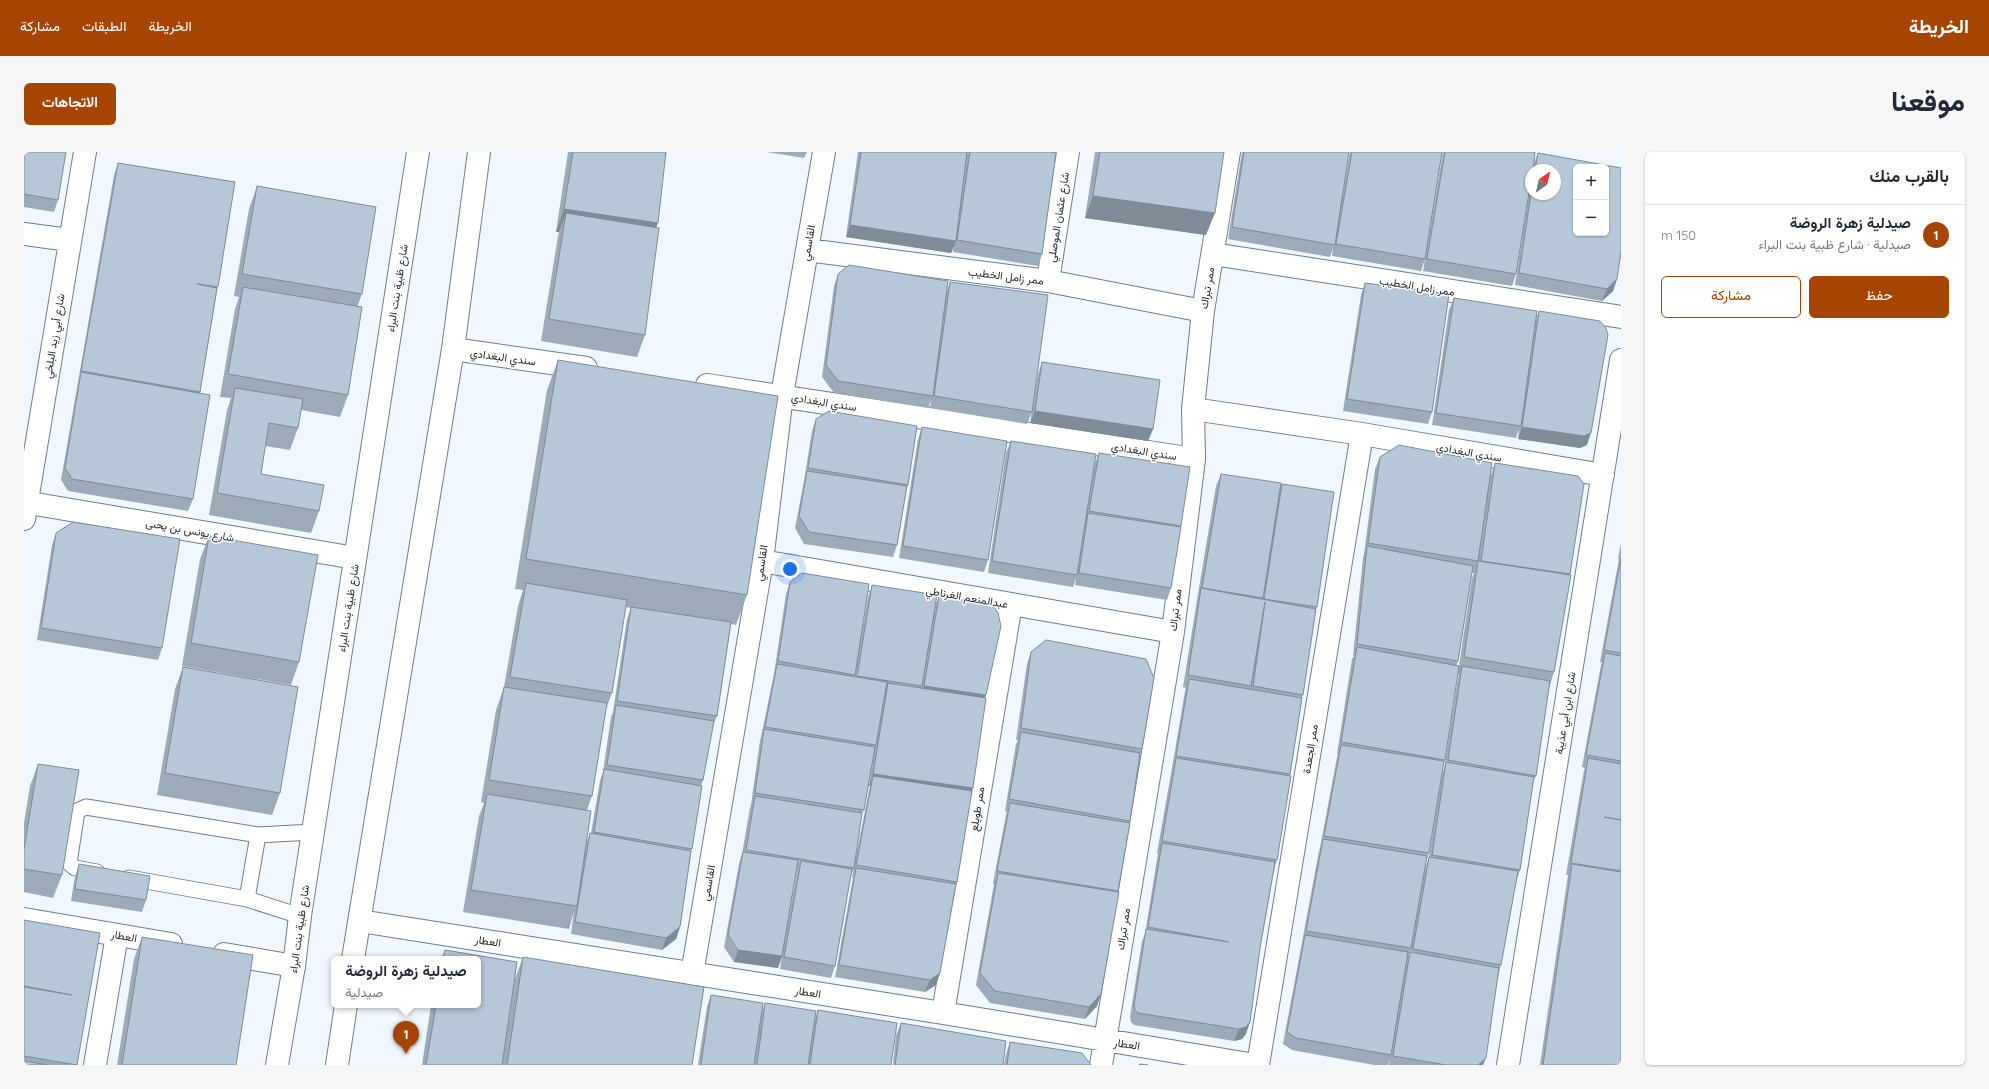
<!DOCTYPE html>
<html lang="ar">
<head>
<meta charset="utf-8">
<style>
	body { margin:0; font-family:Quicksand,Vazirmatn,sans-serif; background:#f6f6f7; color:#1f2937; direction:rtl }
	.controls { position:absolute; right:12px; top:12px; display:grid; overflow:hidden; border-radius:6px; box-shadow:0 1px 3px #0004 }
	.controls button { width:36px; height:36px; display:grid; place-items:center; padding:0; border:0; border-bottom:1px solid #e0e1e3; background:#fff; color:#1f2937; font:20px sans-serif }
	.compass { position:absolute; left:1501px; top:12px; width:36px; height:36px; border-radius:50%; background:#fff; box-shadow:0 1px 3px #0004; rotate:34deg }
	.you { position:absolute; left:766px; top:417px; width:14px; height:14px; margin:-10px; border:3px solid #fff; border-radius:50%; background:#1a73e8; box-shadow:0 0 0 6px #1a73e833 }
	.badge { display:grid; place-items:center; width:26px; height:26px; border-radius:50%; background:#a64404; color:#fff; font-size:13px; font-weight:700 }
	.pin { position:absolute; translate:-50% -33px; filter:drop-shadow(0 1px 2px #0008) }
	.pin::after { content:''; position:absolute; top:21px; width:14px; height:12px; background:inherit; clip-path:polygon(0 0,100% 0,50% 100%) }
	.popup { position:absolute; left:307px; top:804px; width:150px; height:52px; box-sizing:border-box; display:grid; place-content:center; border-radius:6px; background:#fff; filter:drop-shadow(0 1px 3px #0005); font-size:13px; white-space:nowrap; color:#747a83 }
	.popup b { font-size:15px; color:#1f2937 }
	.popup::after { content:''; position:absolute; left:50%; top:100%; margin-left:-8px; border:8px solid transparent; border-top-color:#fff }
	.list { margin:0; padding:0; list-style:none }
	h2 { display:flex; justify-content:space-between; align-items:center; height:52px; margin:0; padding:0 16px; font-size:17px }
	h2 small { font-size:13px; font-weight:400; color:#747a83 }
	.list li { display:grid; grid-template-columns:26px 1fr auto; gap:12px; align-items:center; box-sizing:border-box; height:60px; padding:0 16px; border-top:1px solid #e0e1e3 }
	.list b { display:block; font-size:15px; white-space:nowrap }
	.list p { margin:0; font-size:13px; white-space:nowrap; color:#747a83 }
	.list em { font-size:13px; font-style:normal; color:#747a83 }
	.actions { display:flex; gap:8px; padding:12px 16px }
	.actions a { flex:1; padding:9px 0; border:1px solid #a64404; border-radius:6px; text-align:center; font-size:14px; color:#a64404 }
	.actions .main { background:#a64404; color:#fff }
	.map { position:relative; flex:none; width:1597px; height:913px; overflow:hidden; direction:ltr; border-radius:6px }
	header { display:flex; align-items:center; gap:24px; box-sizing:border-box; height:56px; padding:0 20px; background:#a64404; color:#fff }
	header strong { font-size:19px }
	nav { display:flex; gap:22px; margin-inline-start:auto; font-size:14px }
	.intro { display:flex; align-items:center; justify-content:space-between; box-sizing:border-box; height:96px; padding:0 24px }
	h1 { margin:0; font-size:28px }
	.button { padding:10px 18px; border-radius:6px; background:#a64404; color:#fff; font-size:14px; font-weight:700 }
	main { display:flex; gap:24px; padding:0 24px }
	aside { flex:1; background:#fff; border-radius:6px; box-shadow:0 1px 3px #0004 }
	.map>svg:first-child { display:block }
</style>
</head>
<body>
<header>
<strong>الخريطة</strong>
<nav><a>الخريطة</a><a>الطبقات</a><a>مشاركة</a></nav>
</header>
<div class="intro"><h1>موقعنا</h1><a class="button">الاتجاهات</a></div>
<main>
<aside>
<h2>بالقرب منك<small></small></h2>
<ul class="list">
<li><span class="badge">1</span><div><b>صيدلية زهرة الروضة</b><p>صيدلية · شارع ظبية بنت البراء</p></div><em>150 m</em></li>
</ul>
<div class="actions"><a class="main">حفظ</a><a>مشاركة</a></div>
</aside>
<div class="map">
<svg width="1597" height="913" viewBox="0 0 1597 913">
	<rect width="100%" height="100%" fill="#f0f7fe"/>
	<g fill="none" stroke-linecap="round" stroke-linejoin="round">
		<g stroke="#6e7e8d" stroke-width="17">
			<path id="service" d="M73 720 51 716 45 711 53 659 62 655 234 683 289 680
				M105 726 223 747 276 764
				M223 747 234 683"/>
		</g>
		<g stroke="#6e7e8d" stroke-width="24">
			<path id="minor" d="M0 82 45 88
				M783 98 1024 129 1179 159
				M1189 102 1597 165
				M1024 129 1044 0
				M429 197 562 216
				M683 233 1170 307
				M1169 257 1338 282 1579 323
				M0 350 331 406
				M0 367 61 0
				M738 409 1149 480
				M0 767 147 792
				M336 769 919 861 1231 913
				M200 802 270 814
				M668 822 738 409 758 243 800 0
				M919 861 987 452
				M71 913 93 783
				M1077 913 1149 480 1170 307 1169 257 1179 159 1205 0
				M1234 913 1338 282
				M1484 913 1597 208"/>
		</g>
		<g stroke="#6e7e8d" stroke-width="24">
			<path id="tertiary" d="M329 807 429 197 455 0
				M253 913 270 814 276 764 394 0
				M313 913 322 853"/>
		</g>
		<use href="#service" stroke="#fff" stroke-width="15"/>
		<use href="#minor" stroke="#fff" stroke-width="22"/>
		<use href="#tertiary" stroke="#fff" stroke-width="22"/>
	</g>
	<path fill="#9dabb9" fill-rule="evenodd" d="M0 0 34 48 30 60 0 55Z
		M544 0H642L632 76 621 183 613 205 517 189 534 84 535 80H532Z
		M743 0H783L780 6Z
		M834 0H1032L1018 102 1014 114 929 100 930 95 927 101 822 85Z
		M1071 0H1200L1182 83 1061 66Z
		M1218 0H1325L1317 52 1326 0H1418L1402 102 1419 0H1511L1509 13 1514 1 1596 16H1597V100L1593 127 1589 139 1578 149 1491 133 1507 28V42H1531V18H1509V13V18H1507V28L1492 122 1488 134 1399 119 1401 107 1397 119 1308 104 1309 96 1306 105 1204 87ZM1552 15H1582V81H1552Z
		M94 11 211 30 176 241 169 347 164 359 44 339 37 328 90 23Z
		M233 34 338 142 333 155 324 243 316 265 277 258 274 276 266 298 241 294 237 322 295 359 287 381 185 363 203 258 207 246 196 245 211 157 215 145 210 144 225 57Z
		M814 122 923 139 926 130 1008 260 1003 272 906 256 907 248 904 256 810 241 798 225 810 134Z
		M1341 131 1408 260 1404 272 1319 259 1337 143Z
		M1430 146 1511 171 1515 159 1563 293 1556 296 1494 287 1495 277 1492 286 1408 273 1425 158Z
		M534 208 723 443 712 473 707 472 693 564 688 576 679 628 677 634 656 775 652 787 638 798 547 782 550 760 545 777 439 760 455 664 460 651 457 650 472 558 480 535 494 454 499 438 491 437 523 238ZM601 455 607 456 603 467 589 560 587 565 579 620 576 629 567 681H566L563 690V658L568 644 582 557 588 541Z
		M1018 210 1129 277 1124 289 1006 271 1014 222Z
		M792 267 884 333 882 339 873 393 869 405 780 392 771 376 780 329 788 279Z
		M898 275 964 408 960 420 875 406 894 287Z
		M987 289 1071 311 1075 301 1157 374 1147 436 1143 448 1051 433 1052 425 1049 435 964 421 982 301Z
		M1356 305 1467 323 1471 311 1546 422 1530 520 1525 536 1512 624 1509 630 1496 718 1492 730 1477 813 1475 820 1459 913H1365L1366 908 1364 913H1350L1268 898 1259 892 1295 699 1296 696 1313 605 1314 602H1313L1328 507 1330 504H1329L1339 406 1340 402 1351 317ZM1448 421H1450L1448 426 1435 514H1432L1434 509ZM1433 523H1435L1434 526 1420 617 1418 622 1405 705 1401 717 1386 800 1383 807 1387 796 1402 710 1405 701 1419 612 1421 608Z
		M1197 322 1255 340 1258 332 1293 455 1291 459 1279 543 1278 546 1253 708 1251 714 1236 796 1222 882 1218 887 1210 889 1110 873 1107 870 1106 865 1118 789 1121 782 1134 701H1133L1148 616 1161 539 1162 536 1159 535 1173 448 1192 334Z
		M32 381 138 496 134 508 13 488 28 393Z
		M185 384 275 510 267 533 158 514 176 407Z
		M1597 391V913H1516L1544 723H1542L1560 618 1561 616 1558 615 1577 513 1578 511 1576 510 1595 407H1594Z
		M766 430 836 491 844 445 848 433 911 456 915 444 961 546 949 636 948 639 933 730 916 821 912 833 901 840 811 825 829 726 828 725 830 716 826 726 811 814 807 826 756 817 758 805 754 816 710 810 700 795 715 712 718 702 726 656 727 653 736 589 737 585 750 522 762 442ZM850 603 845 634H846L830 714 838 662 840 658ZM772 719H773L763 776Z
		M1007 500 1118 597 1116 604 1106 669 1093 740 1077 842 1073 854 1061 867 966 851 952 833 970 732 969 731 982 663 983 660 981 659 992 592 994 588H992L1003 512Z
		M159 515 256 641 248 663 133 643 151 537Z
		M14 612 38 723 29 746 0 740V671L6 634Z
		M55 712 122 748 118 760 47 749 51 724Z
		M0 768 53 913H0Z
		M118 785 212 913H93L110 807Z
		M421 798 493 810 478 913H398L407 853H454V807H417Z
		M499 805 668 913H478L491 827Z
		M687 843 737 863 741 851 790 870 794 858 867 913H674L683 855Z
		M877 871 979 913H869L872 883Z
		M986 890 1067 913H980L982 902Z"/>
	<path fill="#7f8b96" d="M1069 44 1191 61 1182 83 1061 66Z
		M540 57 634 71 625 93 542 61 535 80H532Z
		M826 73 932 89 927 101 822 85Z
		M1593 127 1589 139 1578 149 1583 137Z
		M1011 259 1129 277 1124 289 1006 271Z
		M1498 275 1567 281 1563 293 1556 296 1494 287Z
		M900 534 962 543 958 555 895 546Z
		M849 622 949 636 945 648 849 624 846 634H845Z
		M656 775 652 787 638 798 642 786Z
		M714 798 758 804 754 816 710 810Z
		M916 821 912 833 901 840 906 828Z
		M1077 842 1073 854 1061 867 1065 855Z
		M1226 870 1222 882 1218 887 1210 889 1215 877Z
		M1462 906 1459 913H1454Z"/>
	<path fill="#b6c7d7" stroke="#7f8b96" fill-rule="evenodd" d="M0 0H42L34 48 0 42Z
		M549 0H642L634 71 540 57Z
		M837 0H943L932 89 826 73Z
		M946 0H1026L1032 1 1018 102 933 88Z
		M1076 0H1200L1191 61 1069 44Z
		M1220 0H1325L1311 93 1208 75Z
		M1328 0H1418L1401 107 1312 92Z
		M1421 0H1511L1509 18H1507V28L1492 122 1403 107Z
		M1514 1 1597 16V100L1593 127 1583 137 1495 121 1507 42H1531V18H1511ZM1552 15H1582V81H1552Z
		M94 11 211 30 194 135 173 132 193 136 176 240 57 219Z
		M233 34 352 55 338 142 218 122Z
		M542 61 635 76 621 183 525 167Z
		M825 113 924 129 909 244 814 229 802 213 814 122Z
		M926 130 1024 143 1008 260 910 244Z
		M1341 131 1425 142 1408 260 1323 247Z
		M219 135 338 155 324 243 204 222Z
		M1430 146 1513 159 1497 274 1412 261Z
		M1515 159 1576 169 1582 176 1584 183 1567 281 1560 284 1498 275Z
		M534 208 754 244 723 443 502 407Z
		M1018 210 1136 228 1129 277 1011 259Z
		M57 220 186 243 169 347 48 327 41 316Z
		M211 236 279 247 274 276 245 271 237 322 300 333 295 359 193 341Z
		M805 259 893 274 884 333 784 316 792 267Z
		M898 275 983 289 964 408 879 394Z
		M987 289 1072 302 1053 423 968 409Z
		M1375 293 1468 311 1454 409 1344 391 1356 305Z
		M1075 301 1166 315 1157 374 1065 359Z
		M1471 311 1554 324 1560 332 1546 422 1457 409Z
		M783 319 883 334 873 393 785 380 775 364Z
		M1197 322 1257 331 1239 446 1178 436Z
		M1258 332 1310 340 1293 455 1240 447Z
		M1064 361 1157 375 1147 436 1055 421Z
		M49 370 156 387 138 496 17 476 32 381Z
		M185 384 294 403 275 510 167 491Z
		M1343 394 1449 414 1434 509 1333 492Z
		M1597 406V501L1580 498Z
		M1454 409 1547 423 1530 520 1440 505Z
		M778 421 845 432 831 523 754 509 766 430Z
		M502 431 603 448 588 541 486 525Z
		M848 433 913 443 898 534 833 524Z
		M1177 436 1292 457 1279 543 1229 534 1241 450 1227 534 1164 523Z
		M915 444 969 453 974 461 977 474 962 543 900 534Z
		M607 455 707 470 693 564 593 549Z
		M1022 488 1122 507 1130 526 1118 597 997 576 1007 500Z
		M1333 495 1435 514 1421 608 1317 590Z
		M1581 501 1597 504V609L1562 603Z
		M753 512 863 530 852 593 741 575Z
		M1438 514 1526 529 1512 624 1424 608Z
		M159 515 274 535 256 641 141 621Z
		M1165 527 1278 546 1266 622 1152 604Z
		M864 531 962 546 949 636 849 622Z
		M480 535 583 551 568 644 465 628Z
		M592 553 690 569 679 628 583 613Z
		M740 577 851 595 840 658 731 641Z
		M997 580 1116 601 1106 669 985 647Z
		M1317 593 1420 609 1405 701 1300 684Z
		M1152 606 1267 624 1253 708 1138 689Z
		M1564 606 1597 612V668L1580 665 1597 668V719L1547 711Z
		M1422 610 1510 625 1496 718 1408 703Z
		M14 612 55 618 38 723 0 717V697Z
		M580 617 678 634 668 697 570 680Z
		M849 624 948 639 933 730 832 713Z
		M463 642 567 659 553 754 447 738Z
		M731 644 838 661 830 716 722 698Z
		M986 651 1106 671 1094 739 973 719Z
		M566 681 667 699 656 775 642 786 551 770Z
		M1299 687 1403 704 1387 796 1282 779Z
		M1138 691 1251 710 1236 796 1226 870 1222 875 1215 877 1114 861 1111 858 1110 853 1122 777 1205 790 1124 775Z
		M719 700 774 708 758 804 714 798 704 783Z
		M1405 705 1494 719 1477 813 1389 797Z
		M777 709 828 717 811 814 760 805Z
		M55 712 126 724 122 748 51 737Z
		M1548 712 1597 720V913H1519Z
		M832 716 932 732 916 821 906 828 815 813Z
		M974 721 1095 740 1077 842 1065 855 971 839 956 821Z
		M0 768 76 781 53 913 0 904V835L48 843 0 834Z
		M1281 783 1384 800 1367 903 1272 886 1263 880Z
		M118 785 229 803 212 913H98Z
		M421 798 493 810 478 913H402L412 853H454V807H419Z
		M1386 800 1475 816 1462 906 1454 913H1422L1369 904Z
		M499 805 680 835 668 913H483Z
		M687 843 739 851 730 913H677Z
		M741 851 792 859 784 913H733Z
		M794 858 873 871 867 913H786Z
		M877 871 982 889 979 913H871Z
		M986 890 1058 901 1067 913H983Z
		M0 909 24 913H0Z
		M1116 912 1124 913H1115Z"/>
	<g text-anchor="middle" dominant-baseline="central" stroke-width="3" stroke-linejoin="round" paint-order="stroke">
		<g font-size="11" fill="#262c32" stroke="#fff">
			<text transform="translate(1034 65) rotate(-81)">شارع عثمان الموصلي</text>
			<text transform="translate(784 91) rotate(-80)">القاسمي</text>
			<text transform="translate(982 124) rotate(7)">ممر زامل الخطيب</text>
			<text transform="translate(1393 134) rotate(9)">ممر زامل الخطيب</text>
			<text transform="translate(373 136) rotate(-81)">شارع ظبية بنت البراء</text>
			<text transform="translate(1183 136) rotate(-80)">ممر تبراك</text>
			<text transform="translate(30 184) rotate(-81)">شارع أبي زيد البلخي</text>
			<text transform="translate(479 205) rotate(8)">سندي البغدادي</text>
			<text transform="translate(800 250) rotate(9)">سندي البغدادي</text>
			<text transform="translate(1120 299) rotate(9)">سندي البغدادي</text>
			<text transform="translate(1445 300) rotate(10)">سندي البغدادي</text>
			<text transform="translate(166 378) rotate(10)">شارع يونس بن يحىى</text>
			<text transform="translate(737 411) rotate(-82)">القاسمي</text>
			<text transform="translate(943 445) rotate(10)">عبدالمنعم الغرناطي</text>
			<text transform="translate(324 456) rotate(-81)">شارع ظبية بنت البراء</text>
			<text transform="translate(1151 458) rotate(-83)">ممر تبراك</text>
			<text transform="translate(1541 561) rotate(-81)">شارع ابن أبي عذيبة</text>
			<text transform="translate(1286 597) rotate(-81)">ممر الجعدة</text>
			<text transform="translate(953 657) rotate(-81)">ممر طويلع</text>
			<text transform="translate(684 731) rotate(-80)">القاسمي</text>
			<text transform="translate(275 777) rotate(-82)">شارع ظبية بنت البراء</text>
			<text transform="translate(1099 777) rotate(-81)">ممر تبراك</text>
			<text transform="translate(100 784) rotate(10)">العطار</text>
			<text transform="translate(464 789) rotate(9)">العطار</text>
			<text transform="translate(784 840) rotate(9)">العطار</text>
			<text transform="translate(1103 892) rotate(9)">العطار</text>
		</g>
	</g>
</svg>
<div class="controls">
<button>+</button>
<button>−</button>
</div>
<svg class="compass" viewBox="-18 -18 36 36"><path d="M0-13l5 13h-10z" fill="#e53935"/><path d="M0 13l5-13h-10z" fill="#747a83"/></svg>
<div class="you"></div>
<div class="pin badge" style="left:382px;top:902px">1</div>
<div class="popup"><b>صيدلية زهرة الروضة</b>صيدلية</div>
</div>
</main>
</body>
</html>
